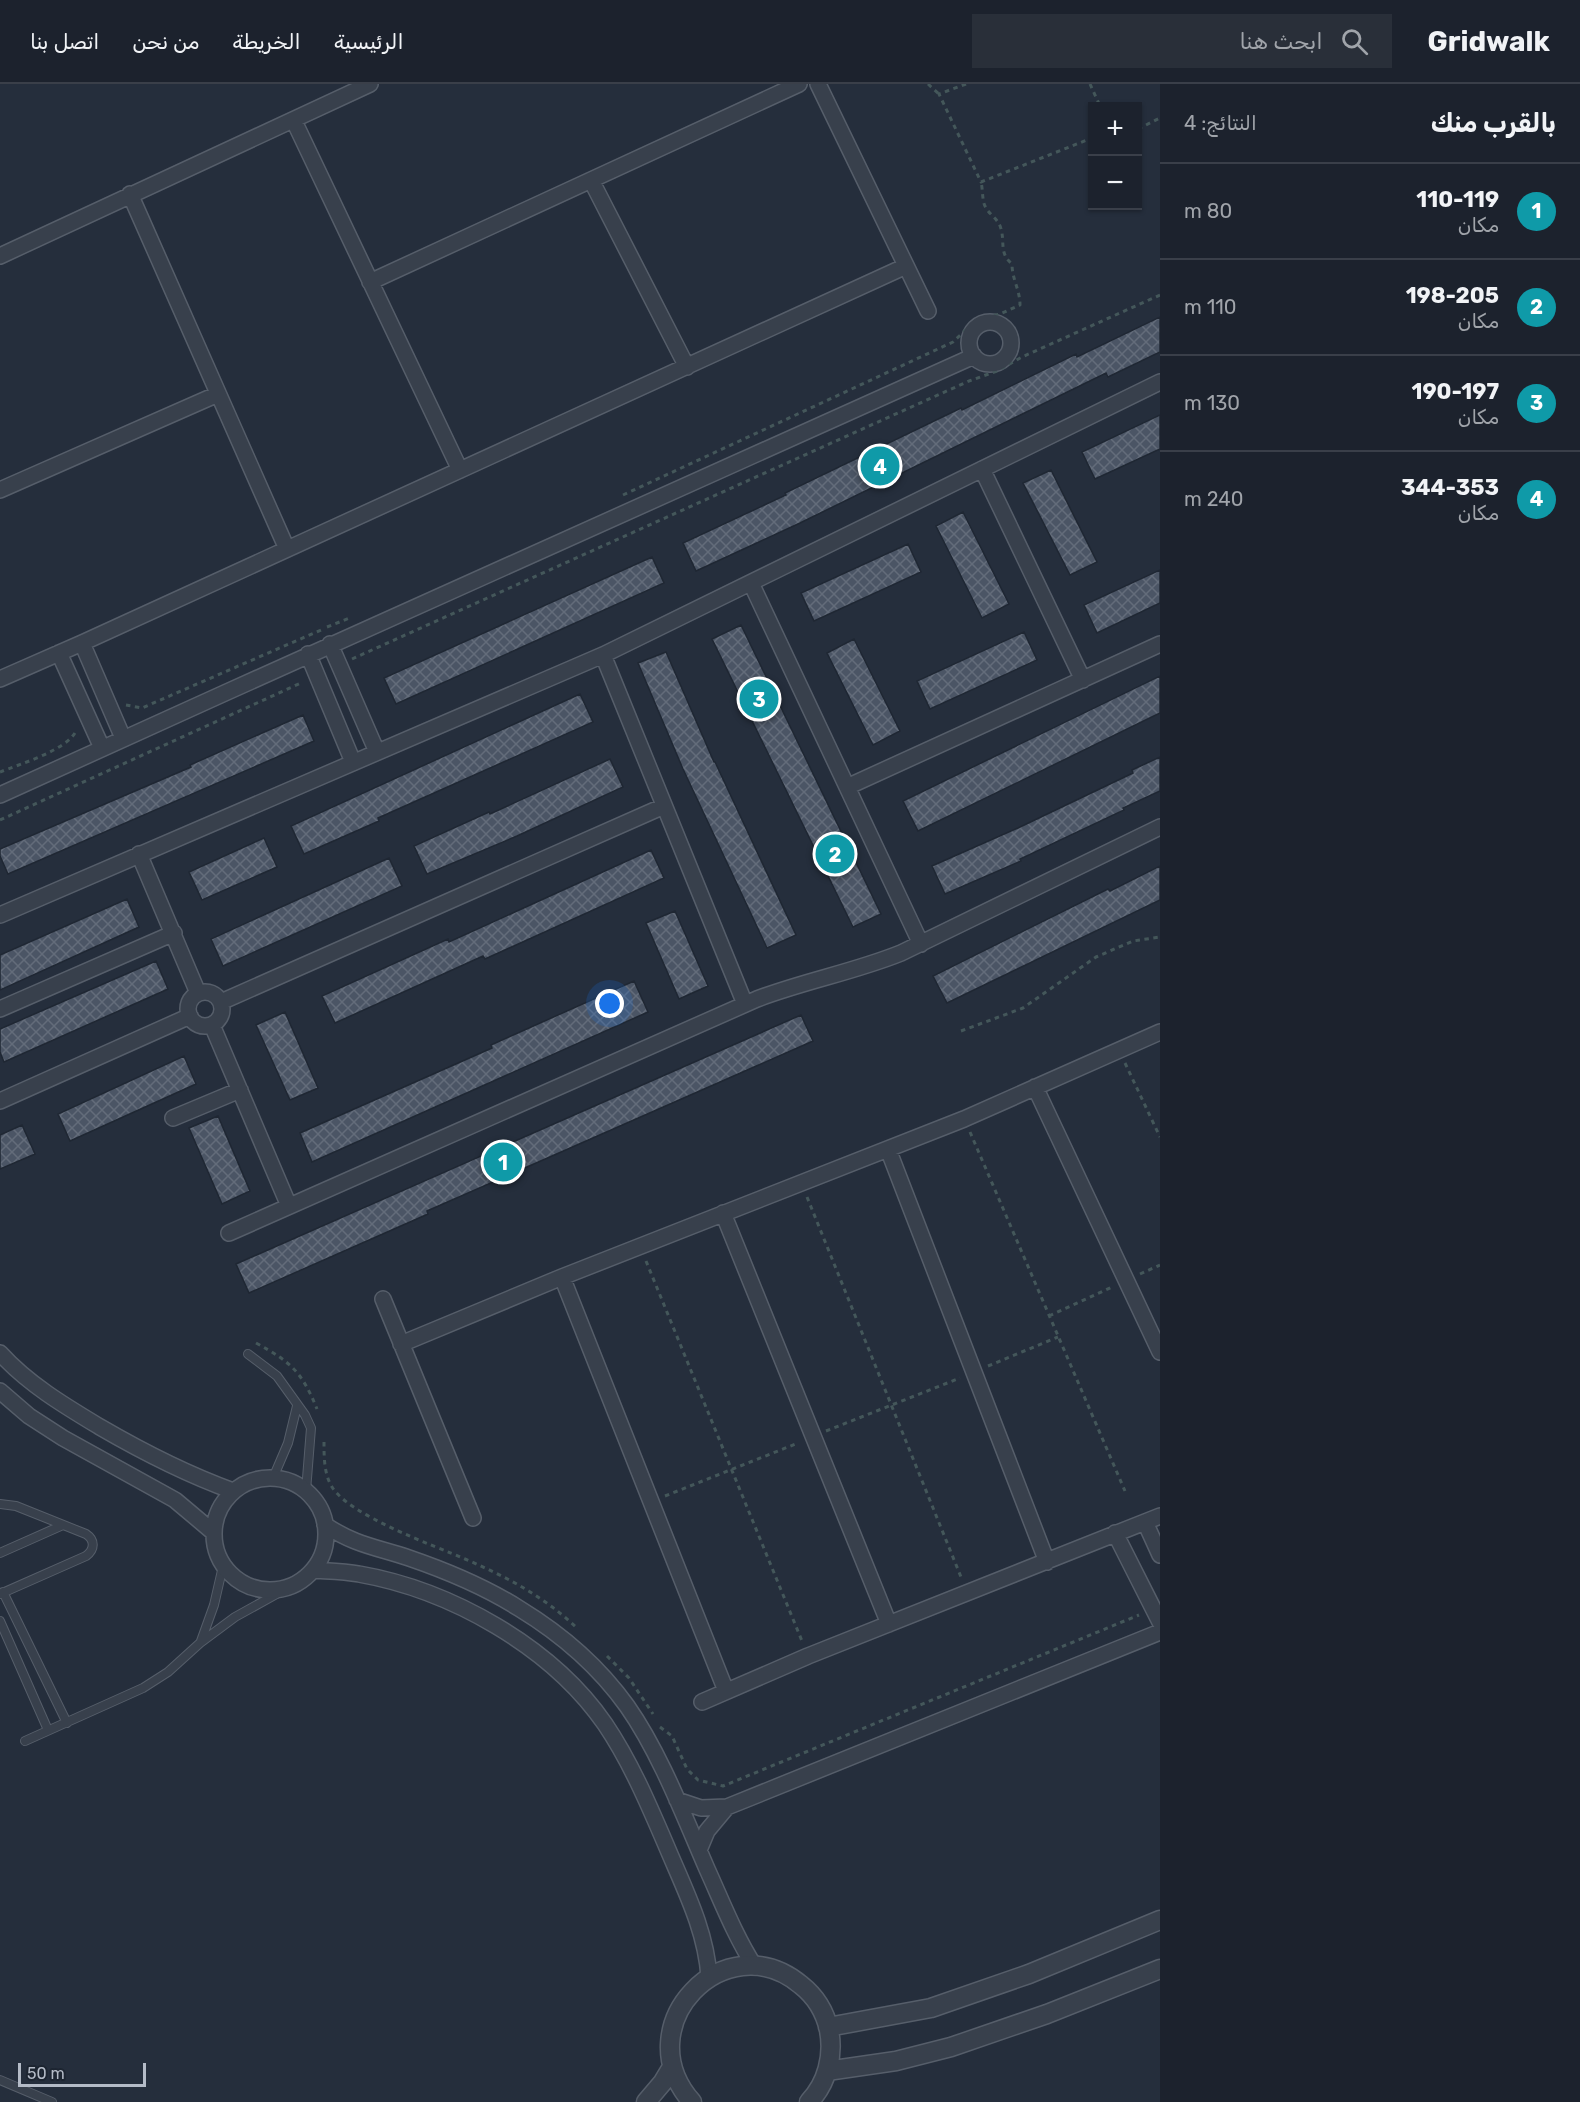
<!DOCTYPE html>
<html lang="ar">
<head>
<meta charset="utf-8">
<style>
	body { margin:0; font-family:Rubik,"Noto Naskh Arabic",sans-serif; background:#292f39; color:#f1f3f6; direction:rtl }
	.controls { position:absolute; right:18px; top:18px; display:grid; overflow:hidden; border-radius:0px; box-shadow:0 2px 4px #0004 }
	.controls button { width:54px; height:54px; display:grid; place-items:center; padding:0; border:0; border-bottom:2px solid #3a3f49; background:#1c222d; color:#f1f3f6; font:30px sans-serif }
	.scale { position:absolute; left:18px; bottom:15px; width:128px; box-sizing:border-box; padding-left:6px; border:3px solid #b4bbc7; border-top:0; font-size:16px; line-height:21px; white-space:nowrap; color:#b4bbc7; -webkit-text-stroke:4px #1d2531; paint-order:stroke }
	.you { position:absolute; left:610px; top:920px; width:21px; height:21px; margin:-15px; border:4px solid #fff; border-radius:50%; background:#1a73e8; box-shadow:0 0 0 9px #1a73e833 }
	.badge { display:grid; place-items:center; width:39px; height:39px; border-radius:50%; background:#bca0f2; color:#fff; font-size:20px; font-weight:700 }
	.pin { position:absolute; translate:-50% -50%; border:3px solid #fff; box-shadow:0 2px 6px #0006 }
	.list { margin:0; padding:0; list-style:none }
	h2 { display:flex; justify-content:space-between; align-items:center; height:78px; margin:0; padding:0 24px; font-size:26px }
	h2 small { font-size:20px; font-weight:400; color:#a0a4aa }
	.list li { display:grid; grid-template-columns:39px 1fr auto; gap:18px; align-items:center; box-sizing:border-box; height:96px; padding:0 24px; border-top:2px solid #3a3f49 }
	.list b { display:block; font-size:22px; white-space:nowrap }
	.list p { margin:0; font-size:20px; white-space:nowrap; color:#a0a4aa }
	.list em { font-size:20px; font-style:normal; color:#a0a4aa }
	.icon { flex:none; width:33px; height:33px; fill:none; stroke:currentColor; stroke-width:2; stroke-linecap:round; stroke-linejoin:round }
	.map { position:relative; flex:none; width:1160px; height:2018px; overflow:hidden; direction:ltr }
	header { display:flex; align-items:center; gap:36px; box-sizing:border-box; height:84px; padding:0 30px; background:#1c222d; border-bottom:2px solid #3a3f49 }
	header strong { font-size:28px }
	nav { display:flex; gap:33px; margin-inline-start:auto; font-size:21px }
	.search { width:420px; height:54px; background:#292f39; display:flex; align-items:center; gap:15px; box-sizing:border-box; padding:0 21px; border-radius:0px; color:#a0a4aa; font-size:22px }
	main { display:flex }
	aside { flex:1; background:#1c222d }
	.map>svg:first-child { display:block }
</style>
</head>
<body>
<header>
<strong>Gridwalk</strong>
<div class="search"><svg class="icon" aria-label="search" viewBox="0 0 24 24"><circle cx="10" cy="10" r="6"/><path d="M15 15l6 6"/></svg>ابحث هنا</div>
<nav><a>الرئيسية</a><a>الخريطة</a><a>من نحن</a><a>اتصل بنا</a></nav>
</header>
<main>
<aside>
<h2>بالقرب منك<small>النتائج: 4</small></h2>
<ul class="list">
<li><span class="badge" style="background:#0f9aa8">1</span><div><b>110-119</b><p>مكان</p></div><em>80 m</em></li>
<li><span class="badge" style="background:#0f9aa8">2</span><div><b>198-205</b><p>مكان</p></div><em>110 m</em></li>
<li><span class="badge" style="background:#0f9aa8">3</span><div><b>190-197</b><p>مكان</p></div><em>130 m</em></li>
<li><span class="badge" style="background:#0f9aa8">4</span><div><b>344-353</b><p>مكان</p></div><em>240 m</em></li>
</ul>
</aside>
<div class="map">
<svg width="1160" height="2018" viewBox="0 0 1160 2018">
	<defs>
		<pattern id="building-cross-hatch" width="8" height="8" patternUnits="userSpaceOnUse" patternTransform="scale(1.5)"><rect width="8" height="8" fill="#4b5565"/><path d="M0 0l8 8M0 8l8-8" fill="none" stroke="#636c7a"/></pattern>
	</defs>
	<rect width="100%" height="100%" fill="#252e3c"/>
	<path fill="url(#building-cross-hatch)" stroke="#1f2733" stroke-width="1.5" d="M1160 233V268L1108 293 1106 289 800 439 696 487 683 459 786 411 785 409 961 324 962 326 1076 270 1077 273Z
		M1160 331V365L1095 395 1082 368Z
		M1051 386 1097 478 1070 491 1023 399Z
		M963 428 1009 520 982 534 936 442Z
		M908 460 921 488 814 537 801 509Z
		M652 473 664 499 396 620 384 594Z
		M1160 486V519L1097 549 1084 521Z
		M741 541 881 830 853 843 712 555Z
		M1024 548 1037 576 930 625 917 597Z
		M854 555 900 647 873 661 827 569Z
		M666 568 714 678H715L796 851 767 864 683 685 638 579Z
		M1160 592V629L918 747 903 717Z
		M580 610 593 638 378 734 379 737 304 770 291 742Z
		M303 631 314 657 8 790 0 772V765L191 683 190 681Z
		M1160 673V707L1123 724 1124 726 1020 775 1021 777 945 810 932 782 1018 744 1133 689 1132 686Z
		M610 675 623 703 517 752 427 790 414 762 489 728 490 730Z
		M264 754 277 783 202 816 189 788Z
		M651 766 664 794 485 875 483 872 335 939 322 912 448 855 449 858Z
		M389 774 402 802 223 882 211 855Z
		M1160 782V816L947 919 933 892 1108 805 1110 807Z
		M127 815 139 843 0 906V871Z
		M675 827 708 902 679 915 646 839Z
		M156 877 168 905 4 978 0 968V945Z
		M634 897 648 928 312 1078 300 1049 492 964 491 961Z
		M285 928 318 1004 290 1016 256 941Z
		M801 931 813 957 427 1127 428 1130 249 1209 236 1180Z
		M184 972 196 1000 70 1057 58 1030Z
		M218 1032 250 1107 222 1120 189 1044Z
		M22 1041 35 1070 0 1085V1051Z"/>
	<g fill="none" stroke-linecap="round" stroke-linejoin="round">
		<g stroke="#565e6a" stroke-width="10">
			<path id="service" d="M248 1270 277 1292 305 1331 311 1344 306 1407
				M273 1394 288 1359 297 1322
				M0 1420 16 1422 86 1450C95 1456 95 1465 86 1472L0 1510
				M0 1469 63 1441
				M3 1508 67 1639
				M0 1537 48 1646
				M201 1557 214 1521 223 1482
				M25 1657 143 1604 168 1588 200 1559 235 1533 291 1502
				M0 1996 52 2018"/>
		</g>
		<g stroke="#565e6a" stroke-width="18">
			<path id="minor" d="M818 0 928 227
				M294 37 460 386
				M591 96 687 283
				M130 110 287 465
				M0 172 370 0
				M370 198 799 0
				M969 259a21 21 0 1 1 42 0a21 21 0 1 1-42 0Z
				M982 385 1083 596
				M0 406 218 310
				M751 499 921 860
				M82 559 123 654
				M330 560 377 668
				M59 569 102 664
				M308 570 353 678
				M603 571 745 920
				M0 595 82 559 906 182
				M847 703 1160 560
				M0 711C324 563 650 419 974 272
				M139 770 198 909
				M0 831 603 571 1160 298
				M188 925a17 17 0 1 1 34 0a17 17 0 1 1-34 0Z
				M221 918 664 722
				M0 925 174 849
				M212 941 289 1122
				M1035 1003 1160 1268
				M0 1017 190 932
				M173 1034 240 1006
				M888 1065 1047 1478
				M723 1129 889 1540
				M229 1149 757 915C804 897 854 888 901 869L1160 743
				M562 1193 726 1607
				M383 1215 473 1434
				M401 1260 562 1193 964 1035 1160 948
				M0 1269C28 1300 65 1322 100 1343 143 1368 186 1390 233 1407
				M0 1307 29 1332 63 1354 175 1416 213 1448
				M214 1450a56 56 0 1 1 112 0a56 56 0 1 1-112 0Z
				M1145 1438 1160 1471
				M325 1441C355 1461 376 1463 409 1474 447 1487 487 1504 520 1525 561 1550 599 1583 627 1622 660 1669 684 1732 707 1785 722 1818 735 1852 755 1883
				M1115 1449 1160 1538
				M313 1486C328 1487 344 1487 359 1490 450 1506 551 1562 605 1640 630 1677 648 1719 666 1761 684 1804 706 1846 709 1893
				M702 1618 808 1572 1160 1432
				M677 1716 701 1724 727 1723 1160 1548
				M699 1766 707 1747 727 1723"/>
		</g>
		<g stroke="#565e6a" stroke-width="21">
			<path id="tertiary" d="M828 1943 931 1924 1029 1890 1160 1836
				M827 1987 896 1977 951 1963 1047 1930 1160 1885
				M646 2018 663 1998 672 1983
				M692 2018C625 1942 725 1838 801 1901 815 1912 825 1928 829 1946 834 1972 827 1999 809 2018"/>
		</g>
		<path stroke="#44575a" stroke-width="3" stroke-dasharray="4.5 4.5" stroke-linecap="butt" d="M928 0 939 10
			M966 0 939 10 981 98 1092 54
			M1090 0 1100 22
			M1138 45 1160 34
			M623 411 953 258 976 236 1000 230 1020 221C1020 206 1012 195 1012 180 999 169 1005 159 1001 145 999 135 989 131 985 122 982 116 983 106 981 98
			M327 543 352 533
			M352 575 969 297 997 287 1022 273 1160 211
			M126 621 142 624 321 546
			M0 688C20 680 67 666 76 647
			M0 736 303 598
			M961 947 1023 924 1096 873 1133 857 1160 853
			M1125 979 1160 1053
			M970 1048 1125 1407
			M807 1113 961 1493
			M646 1177 802 1557
			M1140 1190 1160 1181
			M1049 1232 1112 1203
			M256 1259C291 1278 302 1288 317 1325
			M988 1282 1058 1253
			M826 1347 960 1294
			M324 1358C324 1373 324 1390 332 1403 350 1432 433 1461 465 1475 507 1493 545 1513 578 1545
			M665 1412 798 1359
			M607 1572 629 1594 653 1630
			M660 1643 672 1652 687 1685 698 1696 723 1702 1139 1531"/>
		<use href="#service" stroke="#38404c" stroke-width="8"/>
		<use href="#minor" stroke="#38404c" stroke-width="15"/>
		<use href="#tertiary" stroke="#38404c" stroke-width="18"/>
	</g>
</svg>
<div class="controls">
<button>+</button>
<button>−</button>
</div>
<div class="scale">50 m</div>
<div class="you"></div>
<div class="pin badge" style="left:503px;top:1078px;background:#0f9aa8">1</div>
<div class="pin badge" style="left:835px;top:770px;background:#0f9aa8">2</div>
<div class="pin badge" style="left:759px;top:615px;background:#0f9aa8">3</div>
<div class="pin badge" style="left:880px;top:382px;background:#0f9aa8">4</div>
</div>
</main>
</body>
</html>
